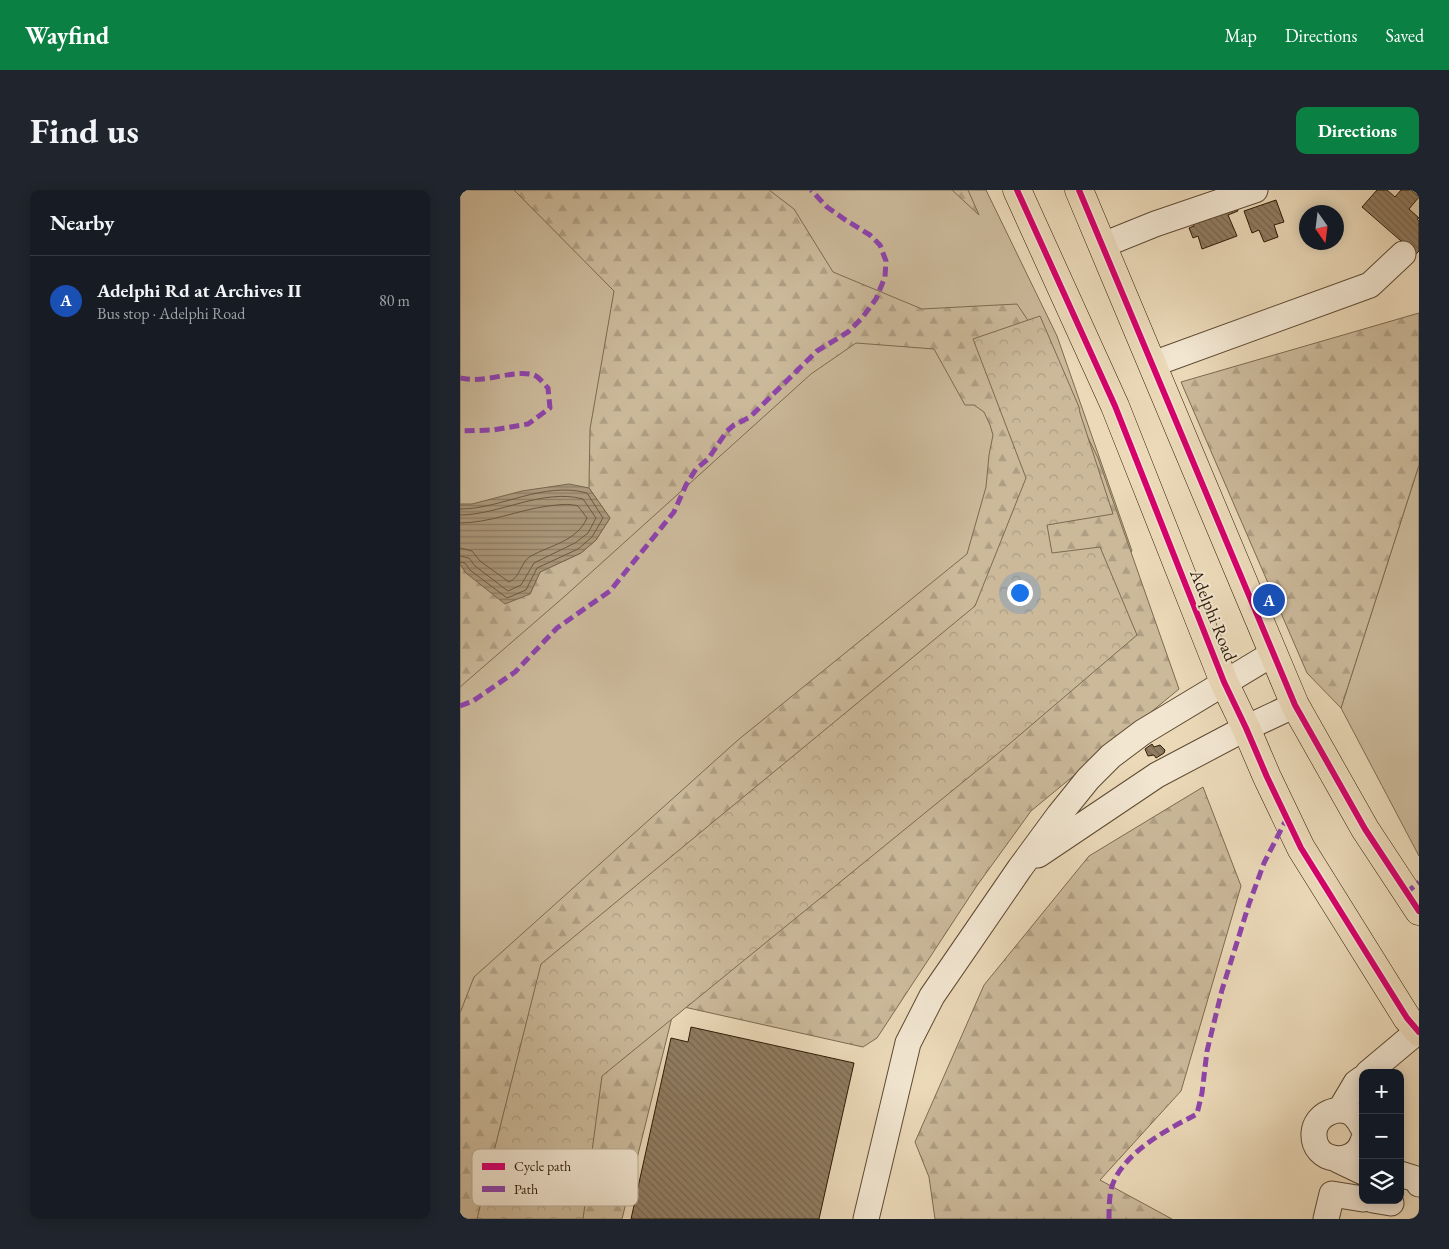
<!DOCTYPE html>
<html lang="en">
<head>
<meta charset="utf-8">
<style>
	body { margin:0; font-family:"EB Garamond",serif; background:#20242c; color:#f1f3f6 }
	.controls { position:absolute; right:15px; bottom:15px; display:grid; overflow:hidden; border-radius:10px; box-shadow:0 2px 12px #0003 }
	.controls button { width:45px; height:45px; display:grid; place-items:center; padding:0; border:0; border-bottom:1px solid #363941; background:#171b24; color:#f1f3f6; font:25px sans-serif }
	.compass { position:absolute; left:839px; top:15px; width:45px; height:45px; border-radius:50%; background:#171b24; box-shadow:0 2px 12px #0003; rotate:166deg }
	.you { position:absolute; left:559px; top:402px; width:18px; height:18px; margin:-12px; border:4px solid #fff; border-radius:50%; background:#1a73e8; box-shadow:0 0 0 8px #1a73e833 }
	.badge { display:grid; place-items:center; width:32px; height:32px; border-radius:50%; background:#0b8043; color:#fff; font-size:16px; font-weight:700 }
	.pin { position:absolute; translate:-50% -50%; border:2px solid #fff; box-shadow:0 1px 5px #0006 }
	.list { margin:0; padding:0; list-style:none }
	h2 { display:flex; justify-content:space-between; align-items:center; height:65px; margin:0; padding:0 20px; font-size:21px }
	h2 small { font-size:16px; font-weight:400; color:#9ea1a6 }
	.list li { display:grid; grid-template-columns:32px 1fr auto; gap:15px; align-items:center; box-sizing:border-box; height:90px; padding:0 20px; border-top:1px solid #363941 }
	.list b { display:block; font-size:19px; white-space:nowrap }
	.list p { margin:0; font-size:16px; white-space:nowrap; color:#9ea1a6 }
	.list em { font-size:16px; font-style:normal; color:#9ea1a6 }
	.icon { flex:none; width:28px; height:28px; fill:none; stroke:currentColor; stroke-width:2; stroke-linecap:round; stroke-linejoin:round }
	.map { position:relative; flex:none; width:959px; height:1029px; overflow:hidden; border-radius:10px }
	header { display:flex; align-items:center; gap:30px; box-sizing:border-box; height:70px; padding:0 25px; background:#0b8043; color:#fff }
	header strong { font-size:24px }
	nav { display:flex; gap:28px; margin-inline-start:auto; font-size:18px }
	.intro { display:flex; align-items:center; justify-content:space-between; box-sizing:border-box; height:120px; padding:0 30px }
	h1 { margin:0; font-size:35px }
	.button { padding:12px 22px; border-radius:10px; background:#0b8043; color:#fff; font-size:18px; font-weight:700 }
	main { display:flex; gap:30px; padding:0 30px }
	aside { flex:1; background:#171b24; border-radius:10px; box-shadow:0 2px 12px #0003 }
	.map>svg:first-child { display:block }
</style>
</head>
<body>
<header>
<strong>Wayfind</strong>
<nav><a>Map</a><a>Directions</a><a>Saved</a></nav>
</header>
<div class="intro"><h1>Find us</h1><a class="button">Directions</a></div>
<main>
<aside>
<h2>Nearby<small></small></h2>
<ul class="list">
<li><span class="badge" style="background:#1a4fb4">A</span><div><b>Adelphi Rd at Archives II</b><p>Bus stop · Adelphi Road</p></div><em>80 m</em></li>
</ul>
</aside>
<div class="map">
<svg width="959" height="1029" viewBox="0 0 959 1029">
	<defs>
		<pattern id="forest-firs" width="22" height="20" patternUnits="userSpaceOnUse" patternTransform="scale(1.25)"><rect width="22" height="20" fill="#cbb99a"/><path d="M5 1l3.5 6h-7zM16 11l3.5 6h-7z" fill="#af9e83"/></pattern>
		<pattern id="park-crowns" width="20" height="18" patternUnits="userSpaceOnUse" patternTransform="scale(1.25)"><rect width="20" height="18" fill="#cbb99a"/><path d="M2 6a3 3 0 1 1 6 0M12 15a3 3 0 1 1 6 0" fill="none" stroke="#af9e83"/></pattern>
		<pattern id="water-rules" width="6" height="5" patternUnits="userSpaceOnUse" patternTransform="scale(1.25)"><rect width="6" height="5" fill="#ab987b"/><path d="M0 2.5h6" fill="none" stroke="#8c7b63"/></pattern>
		<pattern id="building-back-hatch" width="6" height="6" patternUnits="userSpaceOnUse" patternTransform="scale(1.25)"><rect width="6" height="6" fill="#917d62"/><path d="M-1 5l2 2M0 0l6 6M5-1l2 2" fill="none" stroke="#77664f"/></pattern>
	</defs>
	<rect width="100%" height="100%" fill="#ebd9b8"/>
	<filter id="stains"><feTurbulence type="fractalNoise" baseFrequency=".004" numOctaves="4"/><feColorMatrix values="0 0 0 0 .2 0 0 0 0 .09 0 0 0 0 .02 0 0 0 .5 -.17"/></filter>
	<radialGradient id="worn" r=".72"><stop offset=".6" stop-color="#630" stop-opacity="0"/><stop offset="1" stop-color="#630" stop-opacity=".3"/></radialGradient>
	<path fill="#cbb99a" stroke="#7d6a50" d="M0 0H526L597 146 672 361 28 843 0 1029Z
		M959 275V666L881 518Z"/>
	<path fill="url(#forest-firs)" stroke="#7d6a50" d="M54 0H309L334 19 373 82 462 119 557 114 577 144 638 268 719 499 571 621 516 697 417 848 403 857 215 815 162 1029H0V823L14 787 278 550 507 364 526 297 529 265 533 245 530 235 524 222 514 215H505L474 159 396 153 351 184 105 406 0 497V374L6 383 70 404 80 382 121 363 136 350 150 328 129 298 130 239 154 101Z
		M492 0H508L519 25Z
		M959 123V275L881 518 847 483 721 192Z
		M743 597 781 696 721 901 640 990 712 1029H475L469 987 455 952 524 795 629 666Z"/>
	<path fill="url(#park-crowns)" stroke="#7d6a50" d="M580 126 619 217 620 223 653 324 587 335 592 363 640 357 677 445 541 561 142 886 123 1029H17L81 774 515 416 566 288 513 149Z"/>
	<path fill="url(#water-rules)" stroke="#79664c" d="M109 294 129 298 150 328 136 350 121 363 80 382 70 404 45 414 6 383 0 374V314H12L62 301Z"/>
	<g fill="none" stroke-linecap="round" stroke-linejoin="round">
		<path stroke="#6d5940" stroke-width="1" d="M0 319C42 319 83 291 127 303L143 328 132 347 118 359 77 378 66 400 47 408 10 380 5 373 0 372
			M0 325C39 325 83 298 123 309L136 328 128 343 115 353 74 373 61 395 48 401 15 376 9 368 0 366
			M0 333C30 333 58 320 88 316 98 315 108 313 118 316L127 328C117 351 91 355 71 366 60 372 61 387 49 392L20 371 12 361 0 358"/>
	</g>
	<path fill="url(#building-back-hatch)" stroke="#2f1a05" d="M917 0H927L935 7 941 0H951L959 7 949 19 959 28 957 29 959 31V61L956 64 902 17Z
		M816 10 824 32 814 35 818 47 804 52 799 40 792 43 784 21Z
		M781 18 777 19 778 21 768 25 777 46 742 59 738 46 733 48 729 38 734 36 731 26Z
		M692 554 694 557 700 555 705 560 704 563 696 568 694 565 688 566 685 559Z
		M231 837 394 873 359 1029H171L211 848 228 852Z"/>
	<g fill="none" stroke-linecap="round" stroke-linejoin="round">
		<g stroke="#5e4a32" stroke-width="27">
			<path id="minor" d="M643 55 695 34 795 0
				M693 174 910 95 943 64
				M578 665 697 585 786 538 835 515
				M908 883 958 841
				M880 920 896 893 903 888
				M903 938C901 934 898 929 894 925 879 913 855 925 854 943 852 973 895 978 903 951
				M878 970 903 982
				M940 984 956 989 959 994
				M913 1010 931 1013
				M406 1029 448 853 472 806 560 678 599 625 628 589 651 566 683 542 814 463
				M866 1029 872 1004 903 1009"/>
		</g>
		<g stroke="#2f1a05" stroke-width="29">
			<path id="major" d="M557 0 655 216 764 492 786 538 807 587 841 658 947 828 959 842
				M619 0 835 515 905 639 959 721"/>
		</g>
		<use href="#minor" stroke="#f2e6d1" stroke-width="25"/>
		<use href="#major" stroke="#ebd9b8" stroke-width="28"/>
		<path stroke="#8e44ad" stroke-width="5" stroke-dasharray="10 5" stroke-linecap="butt" d="M0 188C25 194 53 179 74 185 79 187 84 194 88 198L90 218 68 234 33 240 0 241
			M0 516 13 511 55 482 97 438 150 401 214 322 226 295 236 279 248 269 267 241 274 235 290 227 357 161 388 142 402 128 416 109 425 87 426 71 420 55 410 45 384 29 367 17 351 0
			M946 703 959 692
			M649 1029C649 1018 649 1001 654 991 668 960 708 939 737 924L742 903 747 861 762 800 789 714 804 673 827 628"/>
		<g stroke="#f2e6d1" stroke-width="9">
			<path id="cycleway" d="M557 0 655 216 764 492 786 538 807 587 841 658 947 828 959 842
				M619 0 835 515 905 639 959 721"/>
		</g>
		<use href="#cycleway" stroke="#d6006c" stroke-width="6"/>
	</g>
	<g text-anchor="middle" dominant-baseline="central" stroke-width="4" stroke-linejoin="round" paint-order="stroke">
		<g font-size="18" fill="#2f1a05" stroke="#f2e6d1">
			<text transform="translate(754 425) rotate(68)">Adelphi Road</text>
		</g>
	</g>
	<rect x="12" y="959" width="166" height="57" rx="8" fill="#f2e6d1" stroke="#b8a994" stroke-width="1"/>
	<rect x="22" y="973" width="23" height="7" fill="#d6006c"/>
	<rect x="22" y="996" width="23" height="6" fill="#8e44ad"/>
	<g font-size="14" fill="#2f1a05">
		<text x="54" y="981">Cycle path</text>
		<text x="54" y="1004">Path</text>
	</g>
	<rect width="100%" height="100%" filter="url(#stains)"/>
	<rect width="100%" height="100%" fill="url(#worn)"/>
</svg>
<div class="controls">
<button>+</button>
<button>−</button>
<button><svg class="icon" aria-label="layers" viewBox="0 0 24 24"><path d="M12 4l9 5-9 5-9-5zM3 14l9 5 9-5"/></svg></button>
</div>
<svg class="compass" viewBox="-18 -18 36 36"><path d="M0-13l5 13h-10z" fill="#e53935"/><path d="M0 13l5-13h-10z" fill="#9ea1a6"/></svg>
<div class="you"></div>
<div class="pin badge" style="left:809px;top:410px;background:#1a4fb4">A</div>
</div>
</main>
</body>
</html>
